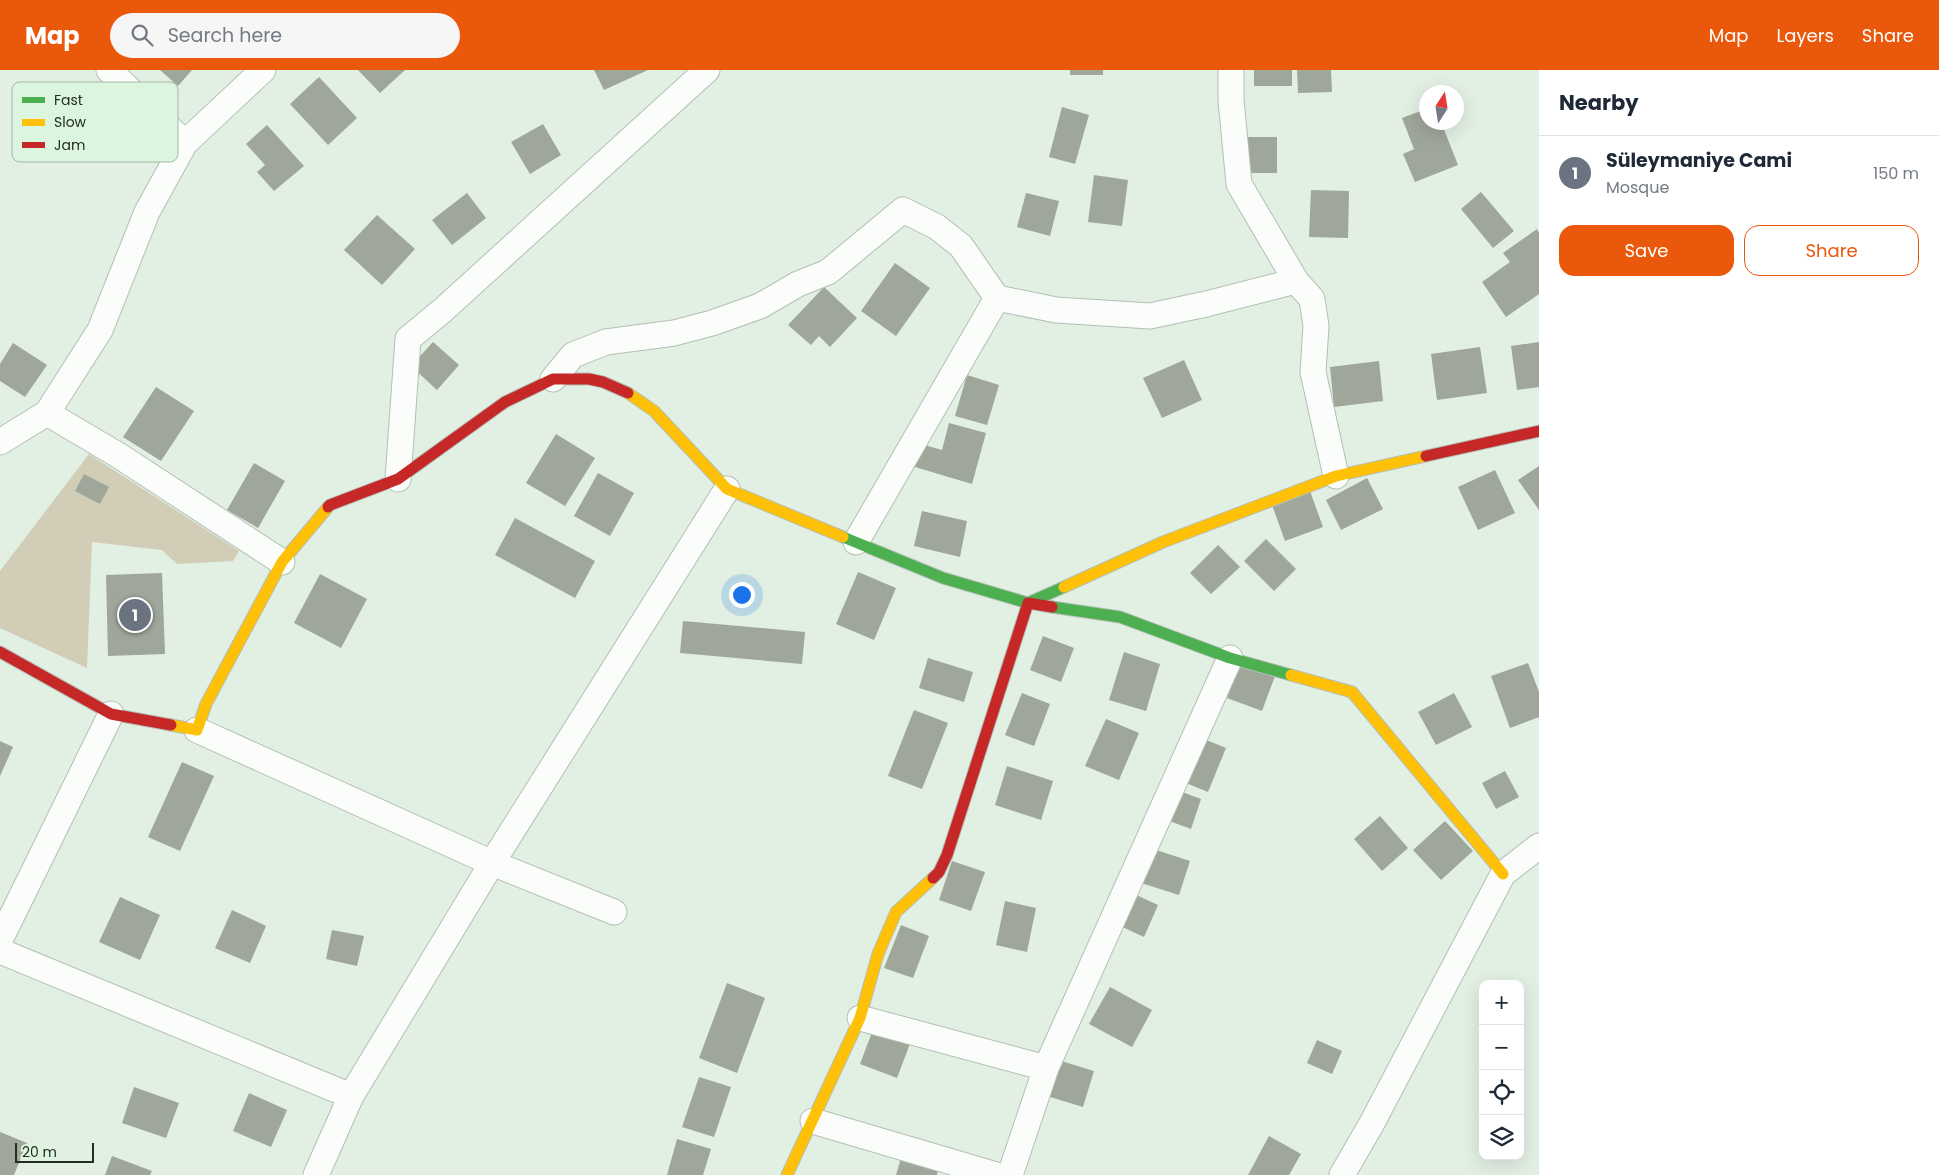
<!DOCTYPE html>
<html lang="en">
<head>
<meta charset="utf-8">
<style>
	body { margin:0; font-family:Poppins,sans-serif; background:#f6f6f7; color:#1f2937 }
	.controls { position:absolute; right:15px; bottom:15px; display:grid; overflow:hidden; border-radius:10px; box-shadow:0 5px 20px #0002 }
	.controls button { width:45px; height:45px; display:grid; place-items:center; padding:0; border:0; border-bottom:1px solid #e0e1e3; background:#fff; color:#1f2937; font:25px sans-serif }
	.compass { position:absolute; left:1419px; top:15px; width:45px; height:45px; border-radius:50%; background:#fff; box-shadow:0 5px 20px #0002; rotate:12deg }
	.scale { position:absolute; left:15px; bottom:12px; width:79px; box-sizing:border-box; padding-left:5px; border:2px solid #222c23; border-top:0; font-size:14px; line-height:18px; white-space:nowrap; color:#222c23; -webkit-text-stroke:4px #dcf5de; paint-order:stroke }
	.you { position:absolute; left:741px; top:524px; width:18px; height:18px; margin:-12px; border:4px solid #fff; border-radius:50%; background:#1a73e8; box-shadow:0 0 0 8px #1a73e833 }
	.badge { display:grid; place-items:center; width:32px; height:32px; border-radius:50%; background:#ea580c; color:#fff; font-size:16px; font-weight:700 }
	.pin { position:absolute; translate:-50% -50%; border:2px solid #fff; box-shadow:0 1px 5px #0006 }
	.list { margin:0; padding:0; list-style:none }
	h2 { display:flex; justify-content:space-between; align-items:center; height:65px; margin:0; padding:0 20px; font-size:21px }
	h2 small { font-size:16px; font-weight:400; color:#747a83 }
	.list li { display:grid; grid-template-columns:32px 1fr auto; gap:15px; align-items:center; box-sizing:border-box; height:75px; padding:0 20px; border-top:1px solid #e0e1e3 }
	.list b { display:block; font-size:19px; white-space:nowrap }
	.list p { margin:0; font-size:16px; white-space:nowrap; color:#747a83 }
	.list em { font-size:16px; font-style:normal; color:#747a83 }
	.actions { display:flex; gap:10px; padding:15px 20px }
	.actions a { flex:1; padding:11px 0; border:1px solid #ea580c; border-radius:15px; text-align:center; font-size:18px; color:#ea580c }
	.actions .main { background:#ea580c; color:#fff }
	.icon { flex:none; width:28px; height:28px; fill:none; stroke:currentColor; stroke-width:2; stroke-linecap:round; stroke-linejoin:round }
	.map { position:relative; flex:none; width:1539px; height:1105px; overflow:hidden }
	header { display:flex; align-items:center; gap:30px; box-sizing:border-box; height:70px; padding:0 25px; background:#ea580c; color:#fff }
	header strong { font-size:24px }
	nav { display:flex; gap:28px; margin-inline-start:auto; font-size:18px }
	.search { width:350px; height:45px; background:#f6f6f7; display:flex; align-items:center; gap:12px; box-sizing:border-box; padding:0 18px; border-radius:28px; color:#747a83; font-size:19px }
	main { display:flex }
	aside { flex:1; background:#fff }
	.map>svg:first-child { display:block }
</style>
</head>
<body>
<header>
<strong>Map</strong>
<div class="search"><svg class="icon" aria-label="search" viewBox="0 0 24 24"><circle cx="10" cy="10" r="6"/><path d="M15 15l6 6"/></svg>Search here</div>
<nav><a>Map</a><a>Layers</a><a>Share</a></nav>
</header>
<main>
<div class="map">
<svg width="1539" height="1105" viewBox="0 0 1539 1105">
	<rect width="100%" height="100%" fill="#e2efe3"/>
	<path fill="#d2cdb6" d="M89 384 239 481 233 491 177 494 162 480 92 472 87 598 0 558V501Z"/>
	<path fill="#9fa69a" d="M160 0H192L178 16Z
		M358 0H405L380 23Z
		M594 0H648L604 20Z
		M1070 0H1103V5H1070Z
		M1254 0H1292V16H1254Z
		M1297 0H1331L1332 22 1298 23Z
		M319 7 357 48 328 75 290 34Z
		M1062 37 1089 45 1075 94 1049 87Z
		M1426 39V52H1441L1458 95 1415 112 1403 84 1414 79 1402 48Z
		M543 54 561 85 530 104 511 72Z
		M267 55 304 96 274 121 257 102 265 95 246 74Z
		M1243 67H1277V103H1243Z
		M1094 105 1128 110 1122 156 1088 152Z
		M1311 120 1349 121 1348 168 1309 167Z
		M1481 122 1514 161 1493 178 1461 139Z
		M467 123 486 148 452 175 432 150Z
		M1026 123 1059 131 1050 166 1017 157Z
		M377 145 415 179 382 215 344 180Z
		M1537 159 1539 163V224L1506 247 1482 212 1510 192 1503 183Z
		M895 193 930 218 896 266 861 241Z
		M824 217 857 248 830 277 819 266 811 275 788 255Z
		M433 272 459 295 437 320 411 296Z
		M1539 272V317L1517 320 1511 276Z
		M13 273 47 295 25 327 0 311V294Z
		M1480 277 1487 323 1437 330 1431 284Z
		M1184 290 1202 330 1162 348 1143 308Z
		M1379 291 1383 331 1334 337 1330 297Z
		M967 305 999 315 987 355 955 346Z
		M156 317 194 341 161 391 123 367Z
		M949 353 986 363 972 414 915 397 921 374 942 380Z
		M556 364 595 388 565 436 526 413Z
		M254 393 285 411 258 458 227 440Z
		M1539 396V440L1518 410Z
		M1495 400 1515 443 1478 460 1458 417Z
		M598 403 634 423 610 466 574 446Z
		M84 404 109 417 100 434 75 421Z
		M1367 408 1383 439 1341 460 1326 430Z
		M1310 421 1323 457 1285 471 1272 435Z
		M922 441 967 451 960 487 914 476Z
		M515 448 595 491 575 528 495 485Z
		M1266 469 1296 499 1274 521 1244 491Z
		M1218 475 1240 497 1211 524 1190 503Z
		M858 502 896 518 874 570 836 554Z
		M162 503 165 584 108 586 106 505Z
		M320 504 367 529 341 578 294 553Z
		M683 551 805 562 802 594 680 583Z
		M1043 566 1074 578 1061 612 1030 600Z
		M1124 582 1160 594 1146 641 1109 630Z
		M928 588 973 602 964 632 919 618Z
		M1240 593 1275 606 1262 641 1227 628Z
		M1528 593 1539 622V647L1510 658 1491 606Z
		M1022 623 1050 634 1034 676 1005 665Z
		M1454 623 1472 657 1436 675 1418 642Z
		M914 640 948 653 922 719 888 706Z
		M1106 649 1139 663 1119 710 1085 696Z
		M1199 667 1226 678 1208 722 1181 711Z
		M0 671 13 677 0 706Z
		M182 692 214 706 180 781 148 767Z
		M1007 696 1053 711 1041 750 995 735Z
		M1505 701 1519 727 1496 739 1482 713Z
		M1174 719 1201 729 1191 759 1164 749Z
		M1380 746 1408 778 1382 801 1354 769Z
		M1445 751 1473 781 1441 810 1413 780Z
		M1153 779 1190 791 1179 825 1141 813Z
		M952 791 985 802 971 841 939 830Z
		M1132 823 1158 835 1144 867 1118 855Z
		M120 827 160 845 140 890 99 872Z
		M1005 831 1036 838 1027 882 996 875Z
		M232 840 266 856 250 893 215 878Z
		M901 855 929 866 913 908 884 898Z
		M332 860 364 866 357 896 326 889Z
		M727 913 765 928 737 1003 699 988Z
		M1110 917 1152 940 1132 977 1089 954Z
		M874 957 911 971 897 1008 860 994Z
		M1317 970 1342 981 1332 1004 1307 993Z
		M1058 990 1094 1001 1083 1037 1047 1026Z
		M699 1007 731 1017 714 1067 682 1057Z
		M134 1017 179 1033 166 1068 122 1053Z
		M249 1023 287 1040 271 1077 233 1061Z
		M0 1062 27 1073 14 1105H0Z
		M1269 1066 1301 1084 1289 1105H1248Z
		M677 1069 711 1079 703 1105H667Z
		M112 1086 152 1101 150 1105H105Z
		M901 1088 938 1099 937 1105H896Z"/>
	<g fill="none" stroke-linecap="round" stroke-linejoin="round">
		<g stroke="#b4bfb5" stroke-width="27">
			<path id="street" d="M109 0 185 73
				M1231 0V30L1239 114 1296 211 1312 229 1316 256 1313 302 1336 406
				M553 309 573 285 606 272 674 263 712 253 760 236 798 214 828 202 903 140 937 157 961 176 997 228 1056 240 1150 246 1206 234 1296 211
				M47 343 118 385 282 492
				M0 372 47 343 100 260 147 142 185 73 263 0
				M398 409 408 269 443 240 707 0
				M856 472 997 228
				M197 660 492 793 614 842
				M0 870 111 644
				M0 881 351 1026
				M860 948 1046 998
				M813 1051 996 1105
				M316 1105 351 1026 492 793 727 419
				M1010 1105 1046 998 1230 588
				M1342 1105 1372 1053 1503 804 1539 776"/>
		</g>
		<g stroke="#b4bfb5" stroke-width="13">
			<path id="fast" d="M843 467 943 508 1028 533 1064 517
				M1052 537 1120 547 1230 588 1291 605"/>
		</g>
		<g stroke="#b4bfb5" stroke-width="13">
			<path id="slow" d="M628 323 654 341 727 419 843 467
				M1064 517 1163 472 1336 406 1426 386
				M1291 605 1352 622 1503 804
				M171 655 197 660 206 634 282 492 328 437
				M787 1105 860 948 878 884 896 842 933 808"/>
		</g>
		<g stroke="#b4bfb5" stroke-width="13">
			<path id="jam" d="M1426 386 1539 361
				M328 437 330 435 398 409 505 332 553 309H589L603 312 628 323
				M0 582 111 644 171 655
				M933 808 939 802 947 785 1028 533 1052 537"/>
		</g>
		<use href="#street" stroke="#fbfdfb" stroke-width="25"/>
		<use href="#fast" stroke="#4caf50" stroke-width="11"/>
		<use href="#slow" stroke="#ffc107" stroke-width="11"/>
		<use href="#jam" stroke="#c62828" stroke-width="11"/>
	</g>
	<rect x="12" y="12" width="166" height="80" rx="8" fill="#dcf5de" stroke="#a4b9a6" stroke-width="1"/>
	<rect x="22" y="27" width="23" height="6" fill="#4caf50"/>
	<rect x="22" y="49" width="23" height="7" fill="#ffc107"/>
	<rect x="22" y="72" width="23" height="6" fill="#c62828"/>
	<g font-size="14" fill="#222c23">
		<text x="54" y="35">Fast</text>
		<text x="54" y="57">Slow</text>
		<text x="54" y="80">Jam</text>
	</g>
</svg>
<div class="controls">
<button>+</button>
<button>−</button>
<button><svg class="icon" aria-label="locate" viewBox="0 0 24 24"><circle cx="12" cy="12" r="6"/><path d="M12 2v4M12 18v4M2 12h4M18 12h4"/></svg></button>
<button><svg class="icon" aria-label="layers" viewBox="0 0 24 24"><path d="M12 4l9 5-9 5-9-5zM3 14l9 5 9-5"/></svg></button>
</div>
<svg class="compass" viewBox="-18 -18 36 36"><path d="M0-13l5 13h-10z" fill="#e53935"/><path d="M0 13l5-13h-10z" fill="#747a83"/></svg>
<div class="scale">20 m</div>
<div class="you"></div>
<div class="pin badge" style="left:135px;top:545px;background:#6b7280">1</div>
</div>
<aside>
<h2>Nearby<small></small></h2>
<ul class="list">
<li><span class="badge" style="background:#6b7280">1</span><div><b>Süleymaniye Cami</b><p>Mosque</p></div><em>150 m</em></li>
</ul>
<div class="actions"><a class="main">Save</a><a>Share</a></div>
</aside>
</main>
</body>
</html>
